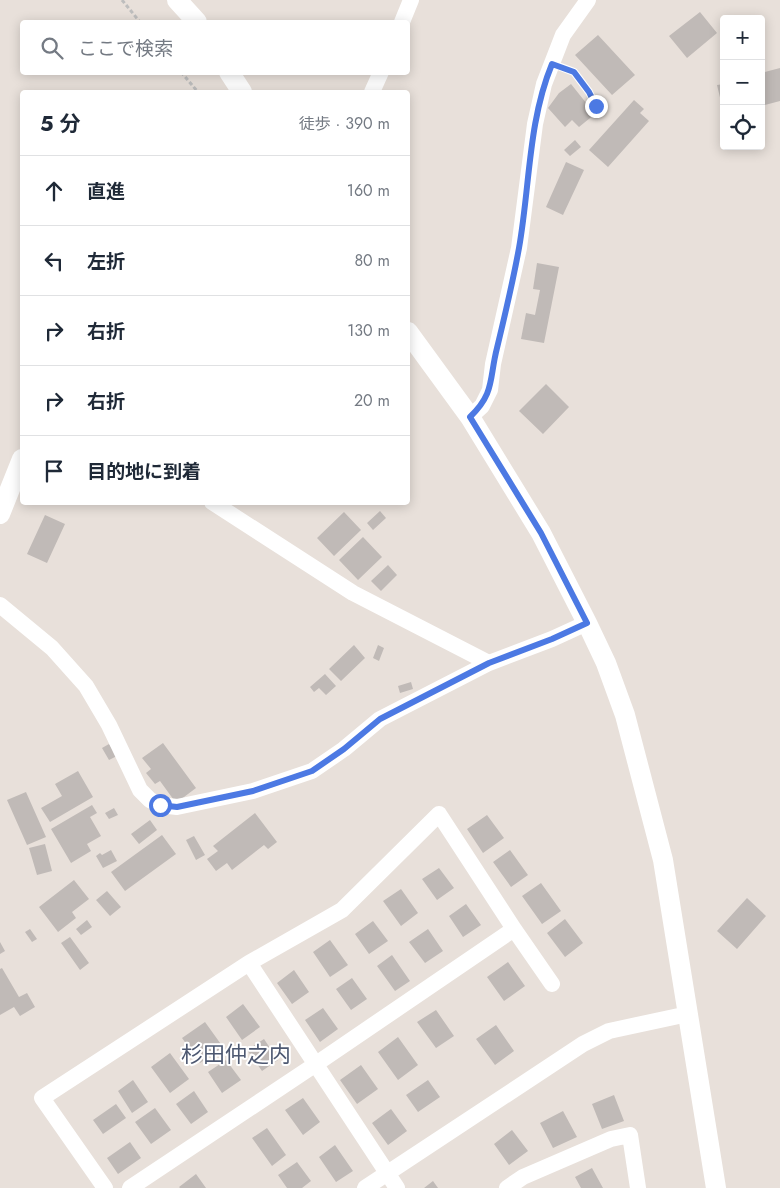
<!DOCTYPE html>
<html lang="ja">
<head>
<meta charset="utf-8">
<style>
	body { margin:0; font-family:Jost,"Noto Sans JP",sans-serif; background:#f2f2f3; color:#1f2937 }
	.controls { position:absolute; right:15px; top:15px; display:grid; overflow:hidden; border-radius:5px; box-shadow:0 2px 12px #0003 }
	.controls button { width:45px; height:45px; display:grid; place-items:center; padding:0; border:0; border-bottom:1px solid #e0e1e3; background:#fff; color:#1f2937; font:25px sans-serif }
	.stop { position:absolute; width:15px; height:15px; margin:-11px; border:4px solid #4c79e3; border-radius:50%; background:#fff }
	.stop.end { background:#4c79e3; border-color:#fff; box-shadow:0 1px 5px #0008 }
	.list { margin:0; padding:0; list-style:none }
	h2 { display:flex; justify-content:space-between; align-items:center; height:65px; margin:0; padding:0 20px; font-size:21px }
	h2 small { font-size:16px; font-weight:400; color:#747a83 }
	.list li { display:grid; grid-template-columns:32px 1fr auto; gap:15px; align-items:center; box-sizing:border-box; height:70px; padding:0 20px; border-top:1px solid #e0e1e3 }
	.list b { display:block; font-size:19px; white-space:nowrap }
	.list em { font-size:16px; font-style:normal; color:#747a83 }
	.icon { flex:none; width:28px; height:28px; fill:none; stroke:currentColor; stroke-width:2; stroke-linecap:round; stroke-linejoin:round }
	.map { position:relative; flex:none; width:780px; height:1188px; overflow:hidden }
	.search { position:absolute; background:#fff; box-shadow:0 2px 12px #0003; left:20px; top:20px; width:390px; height:55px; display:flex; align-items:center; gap:12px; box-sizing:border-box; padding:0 18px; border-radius:5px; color:#747a83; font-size:19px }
	.panel { position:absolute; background:#fff; box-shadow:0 2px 12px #0003; left:20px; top:90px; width:390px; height:415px; border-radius:5px }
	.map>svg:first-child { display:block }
</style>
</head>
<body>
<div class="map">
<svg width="780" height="1188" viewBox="0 0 780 1188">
	<rect width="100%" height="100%" fill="#e8e0da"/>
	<path fill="#c0bab7" d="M700 12 717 33 687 58 669 36Z
		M598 35 635 75 612 95 575 55Z
		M780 68V101L761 106V73Z
		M571 84 595 114 579 127 572 120 565 127 548 108 559 93Z
		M724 84V110H723L717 85Z
		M634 100 644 109 640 113 649 121 608 167 589 150Z
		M575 140 581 147 570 156 564 150Z
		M566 162 584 170 563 215 546 207Z
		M537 263 559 267 544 343 521 339 526 313 535 315 540 290 533 289Z
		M546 384 569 407 543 434 519 411Z
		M380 511 386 518 373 530 367 523Z
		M344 512 361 530 334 556 317 538Z
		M45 515 65 524 47 563 27 554Z
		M363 537 382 557 358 580 339 560Z
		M388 565 397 575 381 591 371 581Z
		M354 645 365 658 341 681 329 669Z
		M378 645 384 648 379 661 373 658Z
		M325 674 336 686 326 695 319 688 314 692 310 687Z
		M411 682 413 689 400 693 398 686Z
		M163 743 196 788 176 803 160 781 155 784 146 773 151 769 142 758Z
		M109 744 117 756 109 760 102 748Z
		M78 771 93 797 50 822 41 808 62 796 55 784Z
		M26 792 46 837 27 845 7 800Z
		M92 805 97 813 90 817 101 836 87 844 91 851 71 863 51 829Z
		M114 808 118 815 109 819 105 813Z
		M255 813 277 842 268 849 264 845 232 870 227 863 216 871 207 859 218 851 213 846Z
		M487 815 504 838 483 853 467 829Z
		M150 820 157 830 139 844 131 834Z
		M162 835 176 854 125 891 111 872Z
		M194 836 205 855 196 860 186 840Z
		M45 844 52 871 37 875 29 848Z
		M111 850 117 861 103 868 96 856 100 853 102 855Z
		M510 850 528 875 511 887 493 862Z
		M439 868 454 888 437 900 422 879Z
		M74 880 89 899 72 912 76 918 58 932 39 907Z
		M541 883 561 911 542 924 522 896Z
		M401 889 418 913 401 926 383 901Z
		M107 891 121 907 110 916 96 900Z
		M747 898 766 916 737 949 717 931Z
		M466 904 481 925 463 937 449 916Z
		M565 919 583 943 565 957 547 933Z
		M87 920 92 927 81 935 76 929Z
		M373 921 388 941 369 954 355 934Z
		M30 929 37 939 32 942 25 932Z
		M428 929 443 951 425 963 409 942Z
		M70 937 89 963 80 970 61 943Z
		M330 940 348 965 330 977 313 952Z
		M0 942 5 951 0 954Z
		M392 955 410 981 395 991 377 966Z
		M508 962 525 986 504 1001 487 977Z
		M2 968 19 997 27 993 35 1007 20 1016 14 1007 0 1015V969Z
		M294 970 309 992 292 1004 277 983Z
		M352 978 367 999 351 1010 336 989Z
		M243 1004 260 1027 242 1040 226 1017Z
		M323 1008 338 1029 320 1042 305 1020Z
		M436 1010 454 1036 436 1048 417 1022Z
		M205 1022 223 1047 200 1063 182 1038Z
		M496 1025 514 1051 495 1065 476 1039Z
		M398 1037 418 1065 398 1080 378 1052Z
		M264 1039 278 1060 262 1071 247 1050Z
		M170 1053 189 1079 170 1093 151 1067Z
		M226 1060 241 1080 222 1093 208 1072Z
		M361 1065 378 1089 357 1104 340 1080Z
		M133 1080 148 1102 132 1113 118 1091Z
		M428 1080 440 1097 418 1112 406 1095Z
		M194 1091 208 1112 191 1124 176 1104Z
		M614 1095 624 1121 602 1129 592 1104Z
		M303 1098 320 1122 303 1135 285 1110Z
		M116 1104 126 1118 103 1134 93 1120Z
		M155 1108 171 1130 151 1144 135 1122Z
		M391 1109 407 1131 388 1145 372 1123Z
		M563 1111 577 1137 553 1148 540 1123Z
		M267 1128 286 1155 272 1166 252 1138Z
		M512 1130 528 1151 509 1165 494 1144Z
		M130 1142 141 1158 118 1174 107 1158Z
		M335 1145 353 1171 336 1182 319 1157Z
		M297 1162 311 1181 302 1188H287L278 1175Z
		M592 1168 603 1188H581L575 1177Z
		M196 1174 206 1188H180L179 1187Z
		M433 1181 438 1188H424Z"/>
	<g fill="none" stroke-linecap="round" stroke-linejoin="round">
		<path stroke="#bebebe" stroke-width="3" stroke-dasharray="4 2.5" stroke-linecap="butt" d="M122 0 140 22
			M181 72 198 92"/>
		<path stroke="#fff" stroke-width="8" d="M553 64 574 72 589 92 596 106"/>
		<path stroke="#fff" stroke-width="16" d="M402 22 411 0
			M372 92 381 72
			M470 417 482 406 490 390 493 364 519 248 535 124 544 84 563 35 588 0
			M212 502 353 593 489 663 552 639 587 623
			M0 605 52 648 86 686 109 725 140 790 150 800 160 805 177 807 253 791 312 771 344 749 380 719 489 663
			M514 929 552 984
			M249 963 397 1188
			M105 1188 42 1098 249 963 342 910 439 814 514 929 316 1064 130 1188
			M365 1188 583 1044 609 1031 688 1014
			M507 1188 523 1177 611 1139 630 1135 638 1188"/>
		<path stroke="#fff" stroke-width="20" d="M177 0 197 22
			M229 72 242 92
			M408 332 470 417 541 533 587 623 606 663 625 715 663 860 716 1188
			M0 514 22 459"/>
	</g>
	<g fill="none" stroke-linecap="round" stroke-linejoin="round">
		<path stroke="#4c79e3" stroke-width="6" d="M160 805 177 807 253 791 312 771 344 749 380 719 489 663 552 639 587 623 541 533 470 417C495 393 489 379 497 348 505 315 513 281 519 248 530 186 528 122 552 64L574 72 589 92 596 106"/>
	</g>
	<g text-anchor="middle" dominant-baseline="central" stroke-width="4" stroke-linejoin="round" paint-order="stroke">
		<g font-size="22" fill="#4d5871" stroke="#fff">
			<text x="236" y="1054">杉田仲之内</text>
		</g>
	</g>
</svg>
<div class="controls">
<button>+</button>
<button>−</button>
<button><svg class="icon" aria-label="locate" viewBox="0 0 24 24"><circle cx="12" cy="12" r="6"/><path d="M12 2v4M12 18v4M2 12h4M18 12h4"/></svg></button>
</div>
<div class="stop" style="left:160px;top:805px"></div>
<div class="stop end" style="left:596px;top:106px"></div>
<div class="search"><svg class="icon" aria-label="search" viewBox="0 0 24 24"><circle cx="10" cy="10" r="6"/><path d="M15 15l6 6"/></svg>ここで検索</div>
<section class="panel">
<h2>5 分<small>徒歩 · 390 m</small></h2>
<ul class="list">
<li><svg class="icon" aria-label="ahead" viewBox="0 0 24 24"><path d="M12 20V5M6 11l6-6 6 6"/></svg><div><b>直進</b></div><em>160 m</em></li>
<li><svg class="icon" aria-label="left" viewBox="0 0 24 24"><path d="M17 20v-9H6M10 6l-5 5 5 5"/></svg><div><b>左折</b></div><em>80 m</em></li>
<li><svg class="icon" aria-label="right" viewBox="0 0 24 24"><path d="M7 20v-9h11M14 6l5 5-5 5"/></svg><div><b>右折</b></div><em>130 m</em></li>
<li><svg class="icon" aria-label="right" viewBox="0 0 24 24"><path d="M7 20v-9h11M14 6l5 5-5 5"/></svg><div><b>右折</b></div><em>20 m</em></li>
<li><svg class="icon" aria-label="arrive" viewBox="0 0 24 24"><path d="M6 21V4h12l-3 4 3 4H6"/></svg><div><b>目的地に到着</b></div></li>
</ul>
</section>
</div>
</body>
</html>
